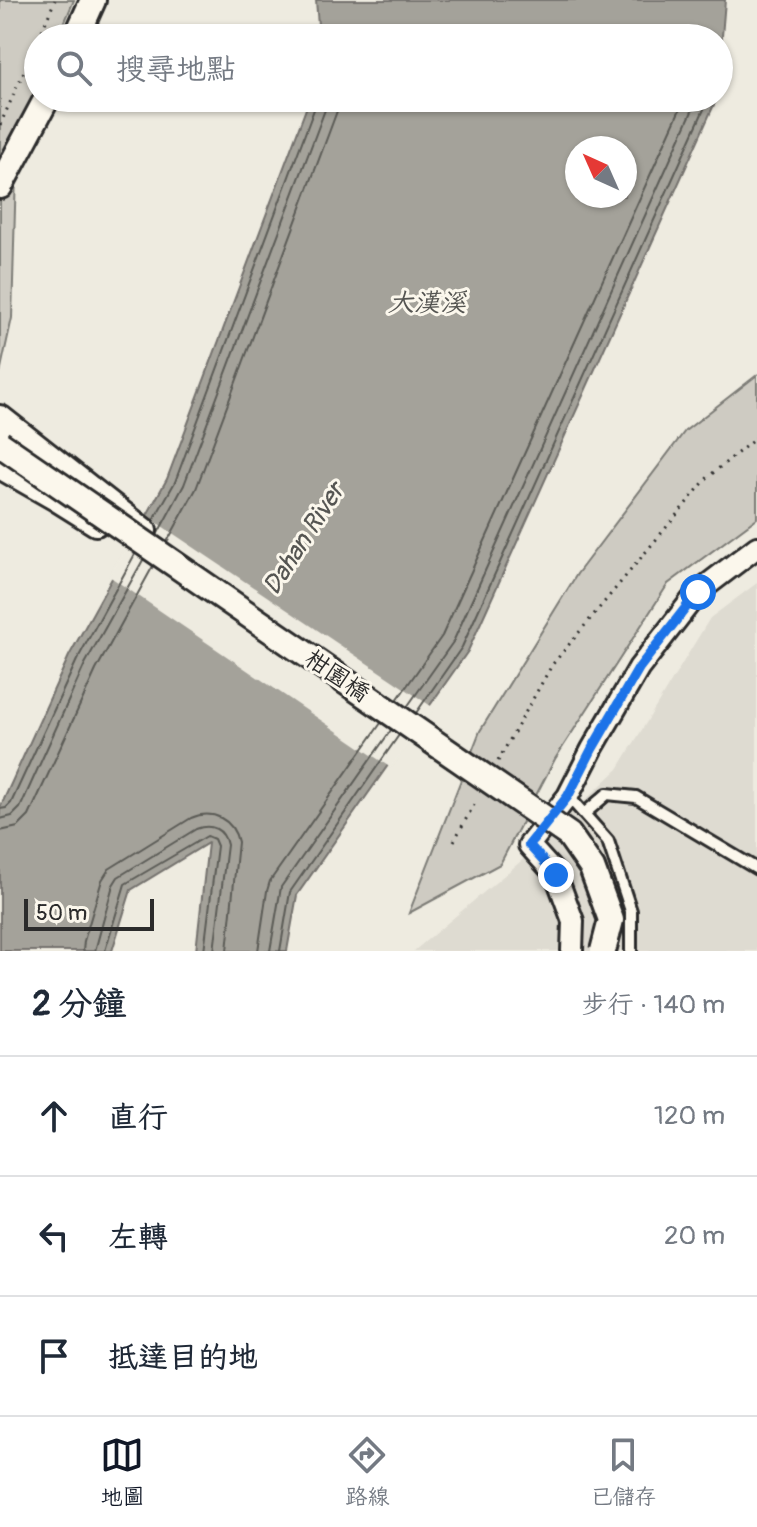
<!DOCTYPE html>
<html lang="zh-TW">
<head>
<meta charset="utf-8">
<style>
	body { margin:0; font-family:Pangolin,"LXGW WenKai TC",sans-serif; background:#f2f2f3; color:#1f2937 }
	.compass { position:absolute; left:565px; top:136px; width:72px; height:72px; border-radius:50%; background:#fff; box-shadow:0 2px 6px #0004; rotate:315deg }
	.scale { position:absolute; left:24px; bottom:20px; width:130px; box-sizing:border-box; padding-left:8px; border:4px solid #2b2b2b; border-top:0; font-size:22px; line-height:28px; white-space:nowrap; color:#2b2b2b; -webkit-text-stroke:6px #fbf7ec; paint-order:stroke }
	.stop { position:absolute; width:24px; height:24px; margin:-18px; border:6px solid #1a73e8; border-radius:50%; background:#fff }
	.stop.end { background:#1a73e8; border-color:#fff; box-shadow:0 2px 8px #0008 }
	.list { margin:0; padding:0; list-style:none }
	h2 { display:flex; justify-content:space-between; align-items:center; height:104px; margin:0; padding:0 32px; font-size:34px }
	h2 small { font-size:26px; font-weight:400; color:#747a83 }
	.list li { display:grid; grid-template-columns:52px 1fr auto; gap:24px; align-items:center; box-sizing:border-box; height:120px; padding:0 32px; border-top:2px solid #e0e1e3 }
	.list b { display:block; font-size:30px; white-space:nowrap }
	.list em { font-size:26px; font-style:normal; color:#747a83 }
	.icon { flex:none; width:44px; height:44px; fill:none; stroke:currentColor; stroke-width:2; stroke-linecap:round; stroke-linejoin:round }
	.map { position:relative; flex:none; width:757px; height:951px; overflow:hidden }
	.search { position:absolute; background:#fff; box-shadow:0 2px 6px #0004; left:24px; right:24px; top:24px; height:88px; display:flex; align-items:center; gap:20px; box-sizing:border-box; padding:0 28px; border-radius:44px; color:#747a83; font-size:30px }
	.sheet { height:464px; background:#fff }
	nav { display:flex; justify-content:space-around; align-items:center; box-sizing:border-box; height:112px; border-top:2px solid #e0e1e3; background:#fff; font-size:22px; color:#747a83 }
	nav a { display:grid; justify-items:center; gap:4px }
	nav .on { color:#111827 }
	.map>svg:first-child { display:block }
</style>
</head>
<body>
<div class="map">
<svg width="757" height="951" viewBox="0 0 757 951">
	<rect width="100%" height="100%" fill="#eeebe0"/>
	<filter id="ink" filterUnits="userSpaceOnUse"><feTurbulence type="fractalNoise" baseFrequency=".0125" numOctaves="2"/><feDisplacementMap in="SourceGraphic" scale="16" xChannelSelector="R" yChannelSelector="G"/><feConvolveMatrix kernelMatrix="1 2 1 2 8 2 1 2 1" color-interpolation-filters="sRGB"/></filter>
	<g filter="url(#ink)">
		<path fill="#dedbd1" d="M757 583V951H414L520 862 618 769 710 618Z"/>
		<path fill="#cecbc2" stroke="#7c7b76" stroke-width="2" d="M0 0H74L58 38H38V85L17 135 12 318 0 373Z
			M757 375V518L668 584 555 759 500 864 409 913 480 731 577 574 685 431Z"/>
		<path fill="#a4a29a" stroke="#74726e" stroke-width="2" fill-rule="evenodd" d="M316 0H725L719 73V38H319Z
			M310 98H717L468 651 297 895 287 951H196L208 843 131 890 112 951H0V808L69 656 167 479ZM577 148H625V196H577Z"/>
		<path fill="#eeebe0" d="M144 514 434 708 391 768 109 576Z"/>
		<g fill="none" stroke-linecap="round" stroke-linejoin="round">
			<path stroke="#5b5b57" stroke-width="2" d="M153 521 175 482 316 104 317 98
				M157 535 184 485 326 107 327 98
				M167 542 196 489 337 111 339 98
				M397 700 442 636 685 98
				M407 707 453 642 698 98
				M416 713 462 647 709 98
				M0 809 6 808 11 803 77 660 135 554
				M0 819 12 816 20 808 85 664 143 560
				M0 831 18 827 29 816 96 670 153 566
				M83 951 84 941 102 880 109 869 191 818C213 809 233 819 238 842L227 951
				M95 951 113 885 118 877 196 829C211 823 224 829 227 845L214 951
				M105 951 125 884 207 836 214 839 217 846 204 951
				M258 951 267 891 270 881 381 723
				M270 951 281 887 391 730
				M280 951 290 892 399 735"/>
			<g stroke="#2b2b2b" stroke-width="16">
				<path id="service" d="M568 796 608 841 631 911V951
					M584 814 607 794 636 797 757 869"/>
			</g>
			<g stroke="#2b2b2b" stroke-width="26">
				<path id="minor" d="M572 951 573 921 556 875 529 845 568 796 592 749 639 668 698 592 757 547"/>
			</g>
			<g stroke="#2b2b2b" stroke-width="30">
				<path id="tertiary" d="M76 38 93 0
					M0 186 47 98
					M0 418 144 531
					M0 466 56 498 96 523"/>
			</g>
			<path stroke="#2b2b2b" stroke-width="3" stroke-dasharray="2 6" stroke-linecap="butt" d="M39 38 55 0
				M0 125 38 40
				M498 761 552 665 708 477 757 437
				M454 841 477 799"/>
			<use href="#service" stroke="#fbf7ec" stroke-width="10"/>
			<use href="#minor" stroke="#fbf7ec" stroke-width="20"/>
			<use href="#tertiary" stroke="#fbf7ec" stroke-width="24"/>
			<g stroke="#2b2b2b" stroke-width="30" stroke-linecap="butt">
				<path id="tertiary-bridge" d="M0 444 569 835 592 868 611 920 603 951"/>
			</g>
			<use href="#tertiary-bridge" stroke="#fbf7ec" stroke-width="24"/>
		</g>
	</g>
	<g fill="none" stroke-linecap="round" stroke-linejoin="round" filter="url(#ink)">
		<path stroke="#1a73e8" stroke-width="10" d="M556 875 529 845 568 796 592 749 639 668 698 592"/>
	</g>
	<g text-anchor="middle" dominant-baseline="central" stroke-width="6" stroke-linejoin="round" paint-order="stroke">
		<g font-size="24" fill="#2b2b2b" stroke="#fbf7ec">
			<text transform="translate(337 676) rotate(34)">柑園橋</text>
		</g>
		<g font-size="26" font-style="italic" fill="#555552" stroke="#fbf7ec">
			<text x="427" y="303">大漢溪</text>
			<text transform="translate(304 539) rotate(-57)">Dahan River</text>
		</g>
	</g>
</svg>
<svg class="compass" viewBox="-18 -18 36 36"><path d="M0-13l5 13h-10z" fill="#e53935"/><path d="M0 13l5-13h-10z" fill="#747a83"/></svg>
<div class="scale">50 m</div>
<div class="stop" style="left:698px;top:592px"></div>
<div class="stop end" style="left:556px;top:875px"></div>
<div class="search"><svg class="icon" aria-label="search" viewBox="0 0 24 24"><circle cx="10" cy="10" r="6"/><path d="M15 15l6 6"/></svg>搜尋地點</div>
</div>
<section class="sheet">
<h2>2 分鐘<small>步行 · 140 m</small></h2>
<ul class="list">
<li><svg class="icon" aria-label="ahead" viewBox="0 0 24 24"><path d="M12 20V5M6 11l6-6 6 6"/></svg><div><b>直行</b></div><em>120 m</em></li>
<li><svg class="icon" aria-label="left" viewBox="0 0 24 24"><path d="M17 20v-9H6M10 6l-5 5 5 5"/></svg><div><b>左轉</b></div><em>20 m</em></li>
<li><svg class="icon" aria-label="arrive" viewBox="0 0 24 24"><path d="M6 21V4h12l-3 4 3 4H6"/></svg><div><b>抵達目的地</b></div></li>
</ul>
</section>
<nav>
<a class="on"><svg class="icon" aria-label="map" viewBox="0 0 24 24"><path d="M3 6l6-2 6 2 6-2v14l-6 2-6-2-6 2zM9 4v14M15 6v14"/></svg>地圖</a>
<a><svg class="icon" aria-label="directions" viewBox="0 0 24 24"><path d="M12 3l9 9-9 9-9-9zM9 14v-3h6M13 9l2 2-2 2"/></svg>路線</a>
<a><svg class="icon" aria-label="saved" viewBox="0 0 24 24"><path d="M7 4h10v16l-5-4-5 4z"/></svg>已儲存</a>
</nav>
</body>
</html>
